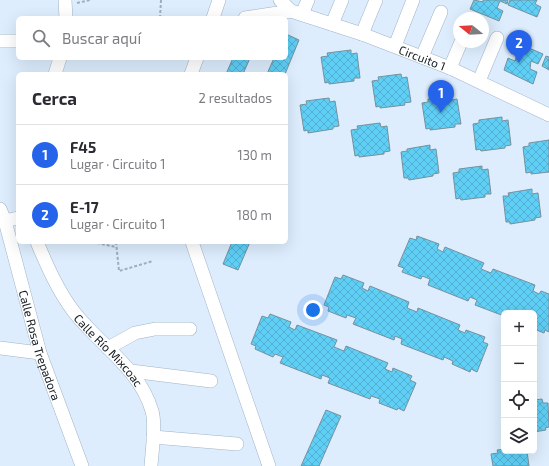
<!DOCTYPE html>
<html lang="es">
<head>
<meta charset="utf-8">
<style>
	body { margin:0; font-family:"Exo 2",sans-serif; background:#f7f7f7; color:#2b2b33 }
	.controls { position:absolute; right:12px; bottom:12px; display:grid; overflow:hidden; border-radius:6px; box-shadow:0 4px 16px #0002 }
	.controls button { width:36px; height:36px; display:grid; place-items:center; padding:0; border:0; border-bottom:1px solid #e1e1e2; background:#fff; color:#2b2b33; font:20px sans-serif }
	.compass { position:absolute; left:453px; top:12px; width:36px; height:36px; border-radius:50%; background:#fff; box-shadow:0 4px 16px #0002; rotate:288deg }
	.you { position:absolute; left:313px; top:310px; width:14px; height:14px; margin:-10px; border:3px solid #fff; border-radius:50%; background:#1a73e8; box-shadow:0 0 0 6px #1a73e833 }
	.badge { display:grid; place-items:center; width:26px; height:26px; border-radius:50%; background:#2563eb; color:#fff; font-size:13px; font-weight:700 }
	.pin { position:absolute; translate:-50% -33px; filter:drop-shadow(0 1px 2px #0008) }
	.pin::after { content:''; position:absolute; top:21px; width:14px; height:12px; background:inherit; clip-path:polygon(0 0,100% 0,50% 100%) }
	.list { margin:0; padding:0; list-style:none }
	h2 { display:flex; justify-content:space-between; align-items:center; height:52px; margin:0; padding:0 16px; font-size:17px }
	h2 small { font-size:13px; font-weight:400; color:#7c7c81 }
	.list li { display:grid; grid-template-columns:26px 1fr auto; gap:12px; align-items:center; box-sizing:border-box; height:60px; padding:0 16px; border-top:1px solid #e1e1e2 }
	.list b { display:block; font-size:15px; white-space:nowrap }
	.list p { margin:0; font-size:13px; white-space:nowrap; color:#7c7c81 }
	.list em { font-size:13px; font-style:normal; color:#7c7c81 }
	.icon { flex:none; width:22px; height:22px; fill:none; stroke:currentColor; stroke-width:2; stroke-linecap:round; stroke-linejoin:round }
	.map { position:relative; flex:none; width:549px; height:466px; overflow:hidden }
	.search { position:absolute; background:#fff; box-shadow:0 4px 16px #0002; left:16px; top:16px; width:272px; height:44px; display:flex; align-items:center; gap:10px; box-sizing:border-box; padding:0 14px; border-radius:6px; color:#7c7c81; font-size:15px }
	.panel { position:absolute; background:#fff; box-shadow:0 4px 16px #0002; left:16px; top:72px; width:272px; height:172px; border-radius:6px }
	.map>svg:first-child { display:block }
</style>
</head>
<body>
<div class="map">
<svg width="549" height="466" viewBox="0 0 549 466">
	<defs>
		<pattern id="building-cross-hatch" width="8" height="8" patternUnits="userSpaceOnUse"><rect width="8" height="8" fill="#5fcff6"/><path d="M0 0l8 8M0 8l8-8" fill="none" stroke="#52b1d3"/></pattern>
	</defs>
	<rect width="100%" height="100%" fill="#ddedfd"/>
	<path fill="url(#building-cross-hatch)" stroke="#76919c" d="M474 0 483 2V0H508L507 4 500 1 497 8 503 11 499 21 470 9Z
		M510 0H537L535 4 541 7 537 17 508 5Z
		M286 34 299 40 285 74H267L274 58H286Z
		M515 42 543 54 538 64 531 61 530 69 537 72 533 84 504 70 508 58 515 61 517 55 511 53Z
		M351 50V54L357 53 360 78H354V81L329 84V82L325 83 321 57 328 56 327 53Z
		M546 56 549 57V70L542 66Z
		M233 58H250L243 74H226Z
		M401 74 402 78 407 77 411 102 404 103 405 105 380 108V106L376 107 372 81 379 80 378 77Z
		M451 96 452 100 457 99 461 124H455V127L430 130V128L426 129 422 103 428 102V99Z
		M329 98 330 102 335 101 339 126 333 127V129L308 133V130L304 131 300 105 307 104 306 101Z
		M502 117V121L508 120 511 145 505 146V148L481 151 480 149 476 150 473 124 479 123V120Z
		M380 123 381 127 387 126 390 151 384 152V154L359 157V155L355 156 351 130 358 129 357 126Z
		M549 140V172L531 174V172L526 173 523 147 529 146V143Z
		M430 145V150L436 149 439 173 433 174V176L409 180 408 178H404L401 152 407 151V149Z
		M482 166V170L488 169 491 194H485V197L461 200 460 198 456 199 453 173 459 172V169Z
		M532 189V194L538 193 541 217 535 218V220L510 224V222H506L503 196H509L508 193Z
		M417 236 439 244 437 249 443 252 445 247 484 263 481 269 491 273 493 269 535 285 533 291 539 294 541 291 549 294V332L545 330 544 333 534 329V313H504V316L475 305 477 300 470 297 468 301 428 285 430 279 422 276 421 279 402 272 404 268 398 266 410 238 416 240Z
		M232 242H250L238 270 223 264Z
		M343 275 364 283 362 288 368 291 370 286 409 302 407 308 417 312 418 308 460 325 458 330 465 333 466 330 485 337 483 342 488 344 477 372 471 369 470 372 452 364 453 361 444 357 443 360 401 344 402 339 395 336 394 340 353 324 356 318 347 315 346 318 328 311 329 307 324 305 335 277 341 279Z
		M270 314 291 322 289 327 295 330 297 325 337 340 334 347 344 351 346 346 388 363 385 369 392 372 393 368 412 376 410 380 416 383 404 411 398 408 397 410 379 403 380 399 371 396 370 399 328 383 330 378 322 375 321 379 280 363 283 357 275 354 273 357 255 349 256 346 251 344 262 316 268 318Z
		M542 399 543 403H548L549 427 545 428 546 430 534 432V400Z
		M326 410 341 416 319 466H301Z
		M504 449V451H527L529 466H493L491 454 498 453 497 450Z"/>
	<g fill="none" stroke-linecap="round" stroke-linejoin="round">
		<g stroke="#a1b4c6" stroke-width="14">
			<g id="minor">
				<path d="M65 0 66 18"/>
				<path id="s1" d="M280 0 291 11 362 34 450 68 549 115"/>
				<path d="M302 14 308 0"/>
				<path d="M213 18 219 0"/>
				<path d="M245 18 291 11"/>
				<path d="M332 24 342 0"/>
				<path d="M362 34 376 0"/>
				<path d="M0 41H18"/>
				<path d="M395 46 413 0"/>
				<path d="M422 57 441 12"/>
				<path d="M450 68 461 42"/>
				<path d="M55 74 60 58"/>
				<path d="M191 74 197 58"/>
				<path d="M479 81 497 38"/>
				<path id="s2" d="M0 209 5 221 40 353 82 466"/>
				<path d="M5 221 18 218"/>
				<path id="s3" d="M37 242C47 266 58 291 74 312 100 345 140 369 152 411 156 425 152 451 151 466"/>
				<path d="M192 242 269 466"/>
				<path d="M0 348 40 353"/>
				<path d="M108 348 135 333 155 329H190"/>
				<path d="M131 371 211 381"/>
				<path d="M153 437 237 444"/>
			</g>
		</g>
		<path stroke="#a0adbb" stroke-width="2" stroke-dasharray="3 2" stroke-linecap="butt" d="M77 3 90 0
			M160 18 161 0
			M158 60V58
			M92 242 116 247
			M116 242 119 271 153 261"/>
		<use href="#minor" stroke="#fff" stroke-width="13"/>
	</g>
	<g text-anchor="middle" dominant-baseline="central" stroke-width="3" stroke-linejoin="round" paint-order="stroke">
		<g font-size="12" fill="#151c23" stroke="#ddedfd">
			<text stroke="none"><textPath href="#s1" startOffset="155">Circuito 1</textPath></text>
			<text stroke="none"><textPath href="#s2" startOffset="142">Calle Rosa Trepadora</textPath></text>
			<text stroke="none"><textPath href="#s3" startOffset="131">Calle Río Mixcoac</textPath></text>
		</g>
	</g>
</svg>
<div class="controls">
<button>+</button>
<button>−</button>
<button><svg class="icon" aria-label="locate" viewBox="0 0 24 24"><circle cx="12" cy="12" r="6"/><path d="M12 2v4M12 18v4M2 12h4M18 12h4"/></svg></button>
<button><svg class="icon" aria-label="layers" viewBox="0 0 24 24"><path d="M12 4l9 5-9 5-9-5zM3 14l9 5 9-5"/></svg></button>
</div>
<svg class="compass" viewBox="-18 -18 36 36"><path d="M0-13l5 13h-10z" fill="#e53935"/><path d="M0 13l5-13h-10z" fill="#7c7c81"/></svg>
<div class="you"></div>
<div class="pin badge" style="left:441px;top:113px">1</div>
<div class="pin badge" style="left:519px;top:63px">2</div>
<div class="search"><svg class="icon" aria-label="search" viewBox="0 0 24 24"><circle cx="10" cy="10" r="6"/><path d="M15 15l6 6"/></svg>Buscar aquí</div>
<section class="panel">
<h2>Cerca<small>2 resultados</small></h2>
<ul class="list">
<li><span class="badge">1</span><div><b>F45</b><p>Lugar · Circuito 1</p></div><em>130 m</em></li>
<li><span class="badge">2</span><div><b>E-17</b><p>Lugar · Circuito 1</p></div><em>180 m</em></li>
</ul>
</section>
</div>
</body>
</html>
